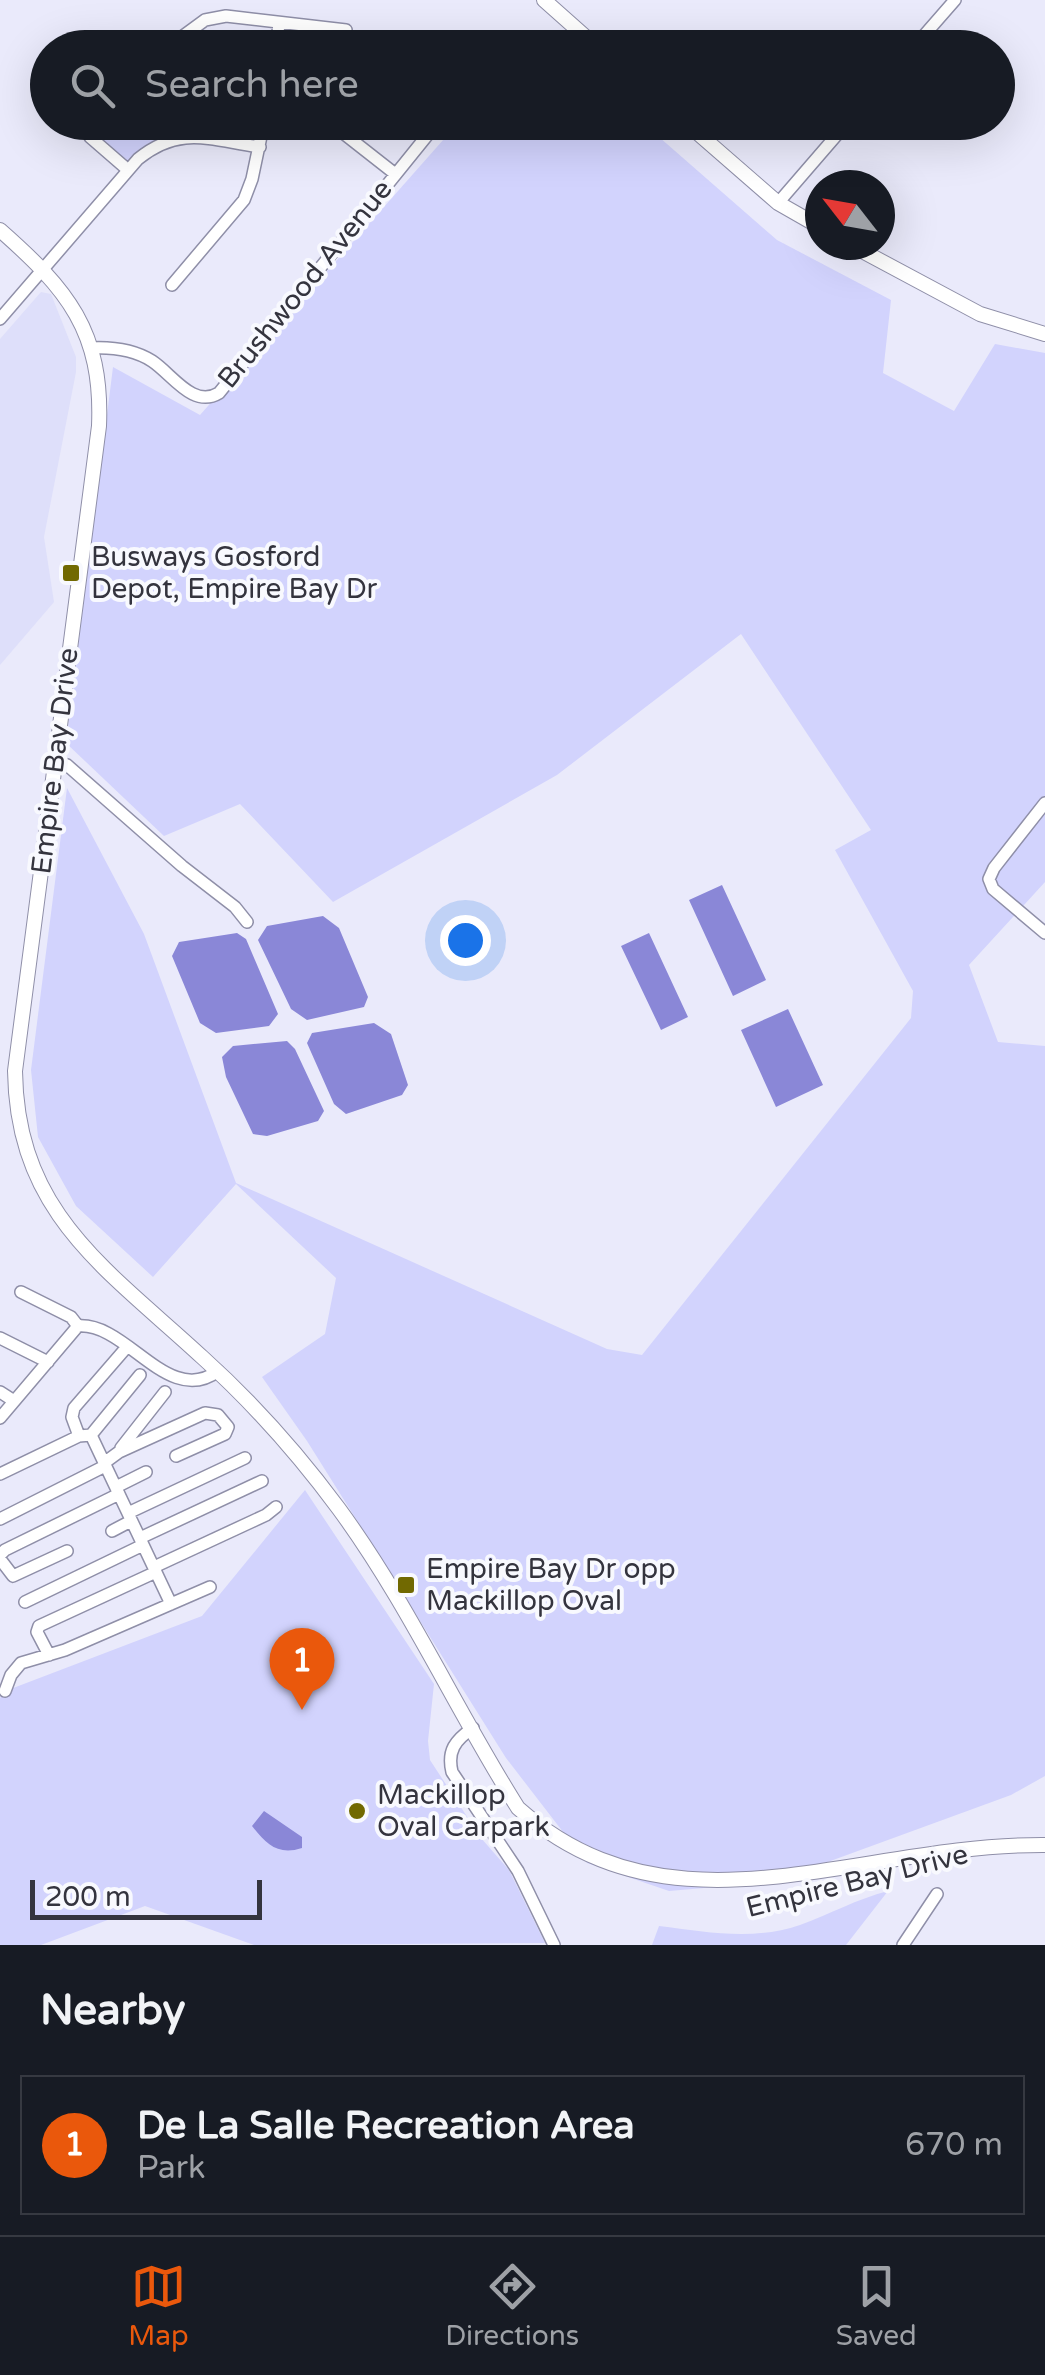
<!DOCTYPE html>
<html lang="en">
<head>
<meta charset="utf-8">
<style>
	body { margin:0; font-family:"Varela Round",sans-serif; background:#20242c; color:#f1f3f6 }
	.compass { position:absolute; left:805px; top:170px; width:90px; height:90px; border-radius:50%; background:#171b24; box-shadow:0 10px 40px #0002; rotate:301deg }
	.scale { position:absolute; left:30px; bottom:25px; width:232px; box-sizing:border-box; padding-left:10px; border:5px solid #34343e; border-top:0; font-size:28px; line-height:35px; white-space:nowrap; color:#34343e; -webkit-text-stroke:8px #f8f9fe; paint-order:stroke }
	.you { position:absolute; left:465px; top:940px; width:35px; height:35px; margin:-25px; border:8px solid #fff; border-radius:50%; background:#1a73e8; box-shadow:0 0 0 15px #1a73e833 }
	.badge { display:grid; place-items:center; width:65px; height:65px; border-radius:50%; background:#ea580c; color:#fff; font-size:32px; font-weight:700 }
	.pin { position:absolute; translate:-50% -82px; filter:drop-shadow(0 2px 5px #0008) }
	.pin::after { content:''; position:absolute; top:52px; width:35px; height:30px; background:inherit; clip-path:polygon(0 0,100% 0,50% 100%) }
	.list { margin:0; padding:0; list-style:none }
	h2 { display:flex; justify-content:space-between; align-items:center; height:130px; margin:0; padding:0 40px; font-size:42px }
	h2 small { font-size:32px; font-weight:400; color:#9ea1a6 }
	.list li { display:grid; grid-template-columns:65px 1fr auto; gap:30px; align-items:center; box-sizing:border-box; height:140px; margin:0 20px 20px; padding:0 20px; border:2px solid #363941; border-radius:0px }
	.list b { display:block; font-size:38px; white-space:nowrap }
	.list p { margin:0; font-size:32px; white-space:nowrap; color:#9ea1a6 }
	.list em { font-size:32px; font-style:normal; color:#9ea1a6 }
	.icon { flex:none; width:55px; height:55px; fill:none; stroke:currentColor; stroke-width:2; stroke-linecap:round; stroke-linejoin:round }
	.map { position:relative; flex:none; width:1045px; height:1945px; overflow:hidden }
	.search { position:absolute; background:#171b24; box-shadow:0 10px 40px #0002; left:30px; right:30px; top:30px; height:110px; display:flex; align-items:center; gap:25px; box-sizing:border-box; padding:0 35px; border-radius:55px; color:#9ea1a6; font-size:38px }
	.sheet { height:290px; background:#171b24 }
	nav { display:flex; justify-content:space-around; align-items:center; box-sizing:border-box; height:140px; border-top:2px solid #363941; background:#171b24; font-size:28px; color:#9ea1a6 }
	nav a { display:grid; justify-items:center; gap:5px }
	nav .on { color:#ea580c }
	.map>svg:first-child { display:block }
	.built { fill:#dedffa }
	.green { fill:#d2d3fd }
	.water { fill:#8a87d7 }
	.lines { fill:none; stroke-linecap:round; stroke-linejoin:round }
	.minor-casing { stroke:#8f8fa8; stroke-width:14 }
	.major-casing { stroke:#8f8fa8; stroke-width:16 }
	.minor { stroke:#fff; stroke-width:11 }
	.major { stroke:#fff; stroke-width:14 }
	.poi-dot { fill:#716901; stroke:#f8f9fe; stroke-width:4 }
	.labels { text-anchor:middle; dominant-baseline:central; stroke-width:8; stroke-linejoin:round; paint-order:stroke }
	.street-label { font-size:28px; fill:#34343e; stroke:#f8f9fe }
	.poi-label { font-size:28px; fill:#34343e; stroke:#f8f9fe; text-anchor:start }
</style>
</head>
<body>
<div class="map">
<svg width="1045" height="1945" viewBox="0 0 1045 1945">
	<rect width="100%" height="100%" fill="#eaeafb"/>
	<!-- built -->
	<path class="built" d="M41,292L51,294L76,357V372L44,537L54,602L0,665V339Z"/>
	<!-- green -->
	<path class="green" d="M459,122L643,123L777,240L891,300L883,373L954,411L995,344L1045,353V882L969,965L998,1042L1045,1046V1776L1011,1795L773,1882L669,1891L587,1863L506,1758L307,1441L262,1377L325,1334L336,1278L236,1184L153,1277L76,1206L38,1137L31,1070L67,788L144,934L236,1183L607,1349L642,1355L911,1018L913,991L835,850L871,830L741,634L557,775L333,902L240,804L164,836L66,743L113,367L200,415Z
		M84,123H175L174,133L155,140L129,163L89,131Z
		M305,1490L434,1684L428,1741L430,1760L481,1838L509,1870L545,1943L254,1945L145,1906L41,1945H0V1698L8,1690L202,1616Z
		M888,1891L846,1945H652L659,1926C707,1932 753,1941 800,1925C830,1914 857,1899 888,1891Z"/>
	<!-- water -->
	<path class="water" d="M722,885L766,980L733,996L689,900Z
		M323,916L339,928L368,997L364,1007L307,1020L291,1009L258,940L267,926Z
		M237,933L246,939L278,1014L269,1026L216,1033L200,1023L172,956L179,942Z
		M649,933L688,1017L661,1030L621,946Z
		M788,1009L823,1085L776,1107L741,1030Z
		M374,1023L391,1034L408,1085L402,1095L346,1114L334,1104L307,1043L312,1033Z
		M287,1041L295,1049L324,1111L318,1121L267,1136L253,1134L226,1077L222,1057L233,1046Z
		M264,1811L302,1837V1848C278,1856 266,1844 252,1826Z"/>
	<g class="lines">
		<defs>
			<path id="minor" d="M175,42L205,20L226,16L346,30
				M276,48L279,24
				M913,48L955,0
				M81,122L90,137L128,170
				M292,122L343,133L394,173
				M778,203L848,122
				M172,285L244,200L252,179L264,122
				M0,319L138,159C180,125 210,140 260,147
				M91,348C112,347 133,349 152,361C172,374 193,409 219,393L438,122
				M55,763L67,765L182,866L235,907L247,922
				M1045,803L994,868L989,879L993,889L1045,933
				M21,1292L71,1317L78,1326
				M0,1338L48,1362
				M0,1392L14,1401
				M0,1418L78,1326C127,1322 168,1408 218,1371
				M91,1435L140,1375
				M79,1436L91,1435L171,1604
				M79,1436L72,1417L74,1408L126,1348
				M121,1448L165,1392
				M104,1463L119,1452L205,1413L218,1415L228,1427L225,1434L176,1456
				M0,1474L79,1436
				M116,1487L146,1472
				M128,1513L245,1458
				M0,1519L105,1466
				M112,1531L131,1521
				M140,1538L262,1481
				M0,1555L5,1550L119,1494
				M0,1559L13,1576L67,1551
				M154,1567L266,1515L276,1507
				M25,1602L143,1545
				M49,1655L37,1632L39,1626L156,1572
				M5,1691L11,1675L21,1663L65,1650L210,1587
				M473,1728C455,1740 447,1751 452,1772L518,1871L554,1945
				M903,1945L937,1894"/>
			<path id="major" d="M544,0L598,48
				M685,122L778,203L820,227
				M0,230C67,289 103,331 99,426L15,1071C17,1214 107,1269 202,1357C252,1402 299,1455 339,1509C408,1603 456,1710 518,1808C673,1945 853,1844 1045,1845
				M851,245L980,314L1045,334"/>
		</defs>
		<!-- minor casing -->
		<use href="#minor" class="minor-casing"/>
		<!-- major casing -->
		<use href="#major" class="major-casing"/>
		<!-- minor -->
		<use href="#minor" class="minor"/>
		<!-- major -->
		<use href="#major" class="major"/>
	</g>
	<!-- markers -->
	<g class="poi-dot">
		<rect x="61" y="563" width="20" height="20" rx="5"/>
		<rect x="396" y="1575" width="20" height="20" rx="5"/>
		<circle cx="357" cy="1811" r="10"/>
	</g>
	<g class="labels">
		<!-- street labels -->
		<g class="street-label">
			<text transform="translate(305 284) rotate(-51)">Brushwood Avenue</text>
			<text transform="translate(55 761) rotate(-83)">Empire Bay Drive</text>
			<text transform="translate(857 1881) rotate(-14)">Empire Bay Drive</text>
		</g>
		<!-- poi labels -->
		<g class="poi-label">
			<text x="91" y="557">Busways Gosford<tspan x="91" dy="32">Depot, Empire Bay Dr</tspan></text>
			<text x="426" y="1569">Empire Bay Dr opp<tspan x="426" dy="32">Mackillop Oval</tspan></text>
			<text x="377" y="1795">Mackillop<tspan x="377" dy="32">Oval Carpark</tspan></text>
		</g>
	</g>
</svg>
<svg class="compass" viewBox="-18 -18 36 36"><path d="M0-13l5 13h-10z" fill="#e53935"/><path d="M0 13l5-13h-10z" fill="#9ea1a6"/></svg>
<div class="scale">200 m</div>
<div class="you"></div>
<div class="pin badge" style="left:302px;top:1710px">1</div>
<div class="search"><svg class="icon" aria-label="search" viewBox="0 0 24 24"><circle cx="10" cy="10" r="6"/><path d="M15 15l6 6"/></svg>Search here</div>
</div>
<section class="sheet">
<h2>Nearby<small></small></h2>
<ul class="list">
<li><span class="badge">1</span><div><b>De La Salle Recreation Area</b><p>Park</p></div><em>670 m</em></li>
</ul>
</section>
<nav>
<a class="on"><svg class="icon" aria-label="map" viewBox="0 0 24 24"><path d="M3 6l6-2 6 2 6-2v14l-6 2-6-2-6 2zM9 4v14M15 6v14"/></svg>Map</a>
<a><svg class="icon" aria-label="directions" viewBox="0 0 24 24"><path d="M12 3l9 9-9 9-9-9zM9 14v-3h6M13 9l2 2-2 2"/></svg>Directions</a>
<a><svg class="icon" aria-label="saved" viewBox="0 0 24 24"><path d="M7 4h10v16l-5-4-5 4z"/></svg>Saved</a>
</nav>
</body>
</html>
